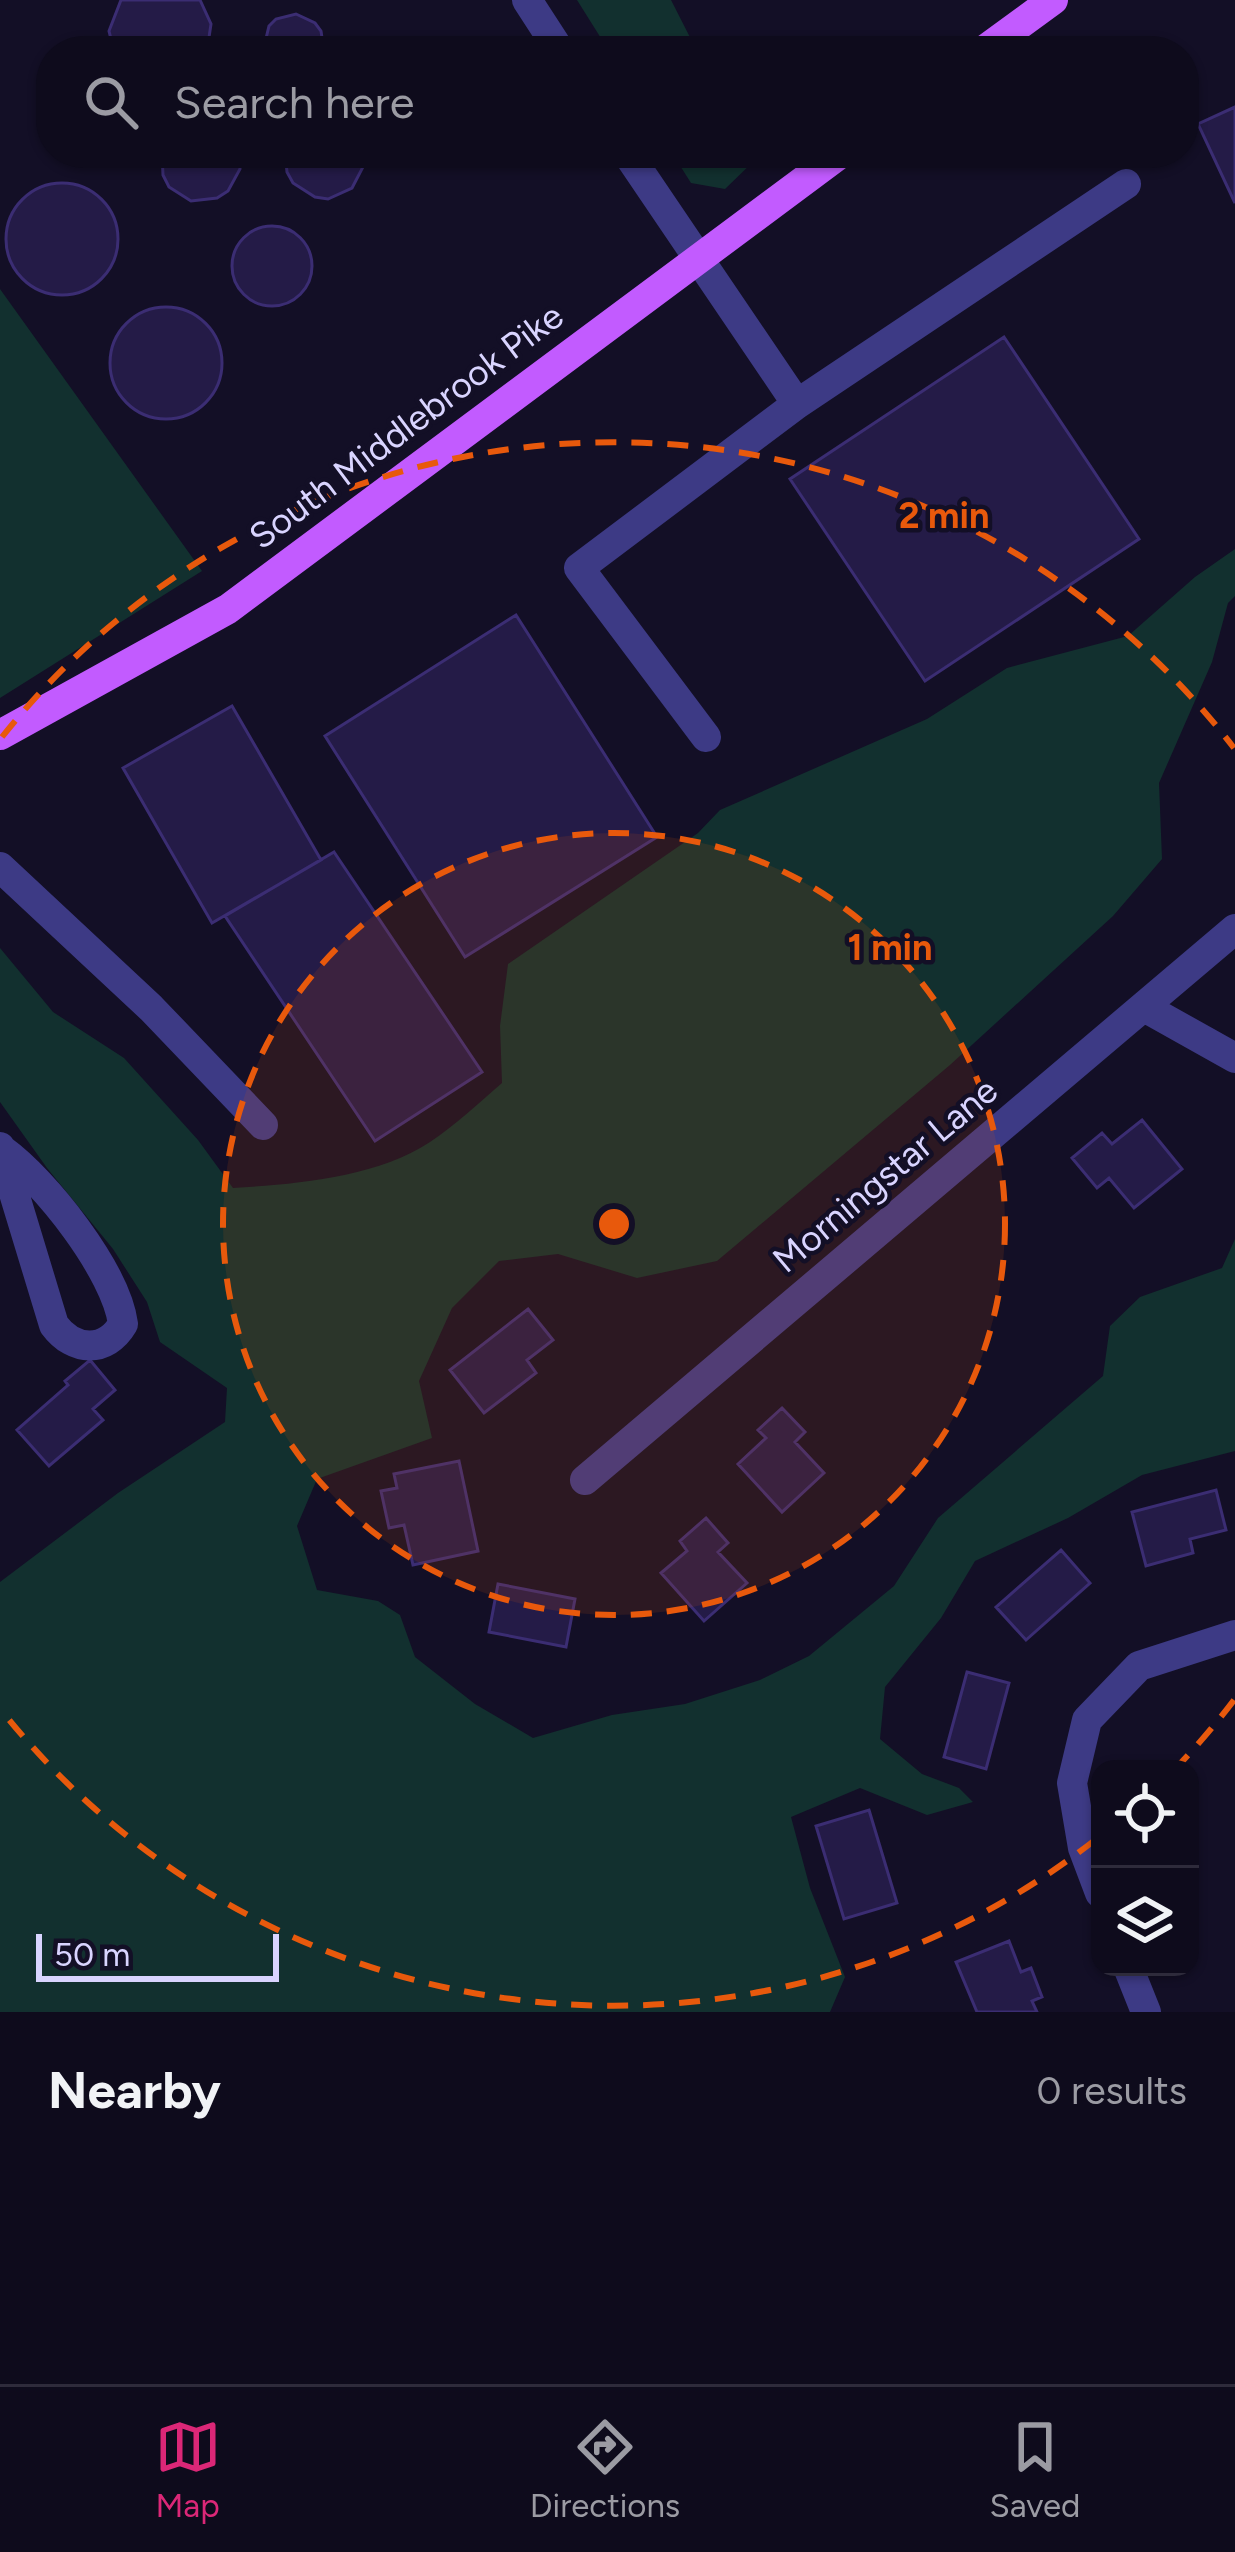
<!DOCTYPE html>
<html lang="en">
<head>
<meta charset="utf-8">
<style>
	body { margin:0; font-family:Figtree,sans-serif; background:#1c1929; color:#f1f3f6 }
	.controls { position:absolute; right:36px; bottom:36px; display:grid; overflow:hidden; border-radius:24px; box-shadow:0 3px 9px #0004 }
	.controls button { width:108px; height:108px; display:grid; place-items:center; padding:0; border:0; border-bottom:3px solid #2e2b3b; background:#0e0b1c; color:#f1f3f6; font:60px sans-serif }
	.scale { position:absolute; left:36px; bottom:30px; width:243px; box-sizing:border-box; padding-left:12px; border:6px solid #d9d4ff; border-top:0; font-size:33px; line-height:42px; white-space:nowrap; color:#d9d4ff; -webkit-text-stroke:9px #130f26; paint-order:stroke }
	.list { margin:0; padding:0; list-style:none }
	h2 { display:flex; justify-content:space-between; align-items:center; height:156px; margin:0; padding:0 48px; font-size:51px }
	h2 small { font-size:39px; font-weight:400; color:#9b9ba3 }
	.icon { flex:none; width:66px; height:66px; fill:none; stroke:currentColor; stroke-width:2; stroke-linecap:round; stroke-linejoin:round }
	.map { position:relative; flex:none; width:1235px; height:2012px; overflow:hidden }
	.search { position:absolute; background:#0e0b1c; box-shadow:0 3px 9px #0004; left:36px; right:36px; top:36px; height:132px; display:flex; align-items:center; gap:30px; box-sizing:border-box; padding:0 42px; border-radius:48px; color:#9b9ba3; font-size:45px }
	.sheet { height:372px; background:#0e0b1c }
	nav { display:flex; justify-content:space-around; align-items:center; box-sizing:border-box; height:168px; border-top:3px solid #2e2b3b; background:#0e0b1c; font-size:33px; color:#9b9ba3 }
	nav a { display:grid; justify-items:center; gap:6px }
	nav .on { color:#db2777 }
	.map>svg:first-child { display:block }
	.green { fill:#12302f }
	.building { fill:#241b47; stroke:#3b2d73; stroke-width:3 }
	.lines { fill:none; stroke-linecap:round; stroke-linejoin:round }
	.minor { stroke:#3d3a85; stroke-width:30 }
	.major { stroke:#c25bff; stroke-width:30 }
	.ring { fill:none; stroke:#e8590c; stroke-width:6; stroke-dasharray:21 15 }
	.labels { text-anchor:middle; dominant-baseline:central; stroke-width:9; stroke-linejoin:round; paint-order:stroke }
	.street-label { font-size:36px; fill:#d9d4ff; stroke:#130f26 }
	.centre { fill:#e8590c; stroke:#130f26; stroke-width:6 }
	.ring-label { font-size:36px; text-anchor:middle; font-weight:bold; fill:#e8590c; stroke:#130f26; stroke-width:9; stroke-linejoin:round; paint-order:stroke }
</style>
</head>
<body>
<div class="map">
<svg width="1235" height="2012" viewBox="0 0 1235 2012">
	<rect width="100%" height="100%" fill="#130f26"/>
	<!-- green -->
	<path class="green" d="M577,0H671L697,51H609Z
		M672,153H753L757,158L725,189L691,183Z
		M0,289L202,571L0,698Z
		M1235,549V596L1228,603L1212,662L1159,783L1162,859L1113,916L950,1065L717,1261L637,1278L558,1254L499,1261L452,1308L419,1381L432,1438L317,1479L297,1526L317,1590L378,1601L400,1615L415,1657L475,1704L533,1738L612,1715L685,1704L760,1680L809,1656L894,1586L938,1518L1103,1376L1110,1326L1140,1297L1222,1268L1235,1239V1451L1142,1475L1068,1518L975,1561L941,1618L885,1687L880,1739L922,1774L959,1788L973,1802L927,1815L860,1788L791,1817L810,1888L845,1977L830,2012H0V1582L118,1493L225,1422L227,1388L160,1342L147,1302L113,1249L47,1168L0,1102V948L53,1012L124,1058L198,1140L233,1188C296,1184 375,1178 430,1142C455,1125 479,1103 502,1083L500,1026L508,964L698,833L720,810L927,719L1007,668L1128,636L1195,577Z"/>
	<!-- building -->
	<path class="building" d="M121,0H200L211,24L207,51H114L109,31Z
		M296,14L315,23L321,31L324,51H263L269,26L276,19Z
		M1235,107V203L1198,124Z
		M162,153H239L240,169L228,191L217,198L191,201L169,187L163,175Z
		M285,153H364V165L352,188L328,199L315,197L293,183L287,172Z
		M6 239a56 56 0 1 1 112 0a56 56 0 1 1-112 0Z
		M232 266a40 40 0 1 1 80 0a40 40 0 1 1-80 0Z
		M110 363a56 56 0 1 1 112 0a56 56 0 1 1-112 0Z
		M1004,337L1139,539L925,681L790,479Z
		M516,615L657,837L465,957L325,736Z
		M232,706L321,860L212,923L123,768Z
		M334,852L482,1072L375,1141L225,916Z
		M1142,1120L1182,1169L1134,1208L1109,1178L1097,1188L1072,1158L1102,1133L1112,1144Z
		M528,1309L553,1340L527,1360L536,1373L484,1413L450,1370Z
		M90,1360L115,1390L93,1409L103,1420L49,1466L17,1430L68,1385L65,1381Z
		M782,1408L805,1432L795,1442L824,1473L782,1512L738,1464L766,1438L758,1430Z
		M459,1461L478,1551L413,1565L404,1525L389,1528L381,1491L397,1488L394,1474Z
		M1216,1490L1226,1530L1190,1539L1193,1553L1146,1566L1132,1512Z
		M706,1518L728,1543L718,1552L747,1583L704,1621L661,1573L687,1551L680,1541Z
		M1061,1550L1090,1583L1026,1640L996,1607Z
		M498,1584L575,1599L566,1647L489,1632Z
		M967,1672L1009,1683L986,1769L944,1757Z
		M869,1810L897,1903L844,1919L816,1826Z
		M1009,1941L1021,1972L1031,1968L1042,1997L1032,2001L1037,2012H977L956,1962Z"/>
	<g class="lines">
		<!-- minor -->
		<path class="minor" d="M527,0L560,51
			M627,153L797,404L579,568L706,737
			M797,404L1126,184
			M0,867L151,1008L263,1125
			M1144,1007L1235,1058
			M0,1147L54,1325C74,1352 106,1353 123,1324C116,1271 45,1181 2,1150
			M585,1480L1235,929
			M1100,1893L1083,1848L1072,1783L1087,1720L1139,1666L1235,1635
			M1128,1967L1146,2012"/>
		<!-- major -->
		<path class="major" d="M983,51L1053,0
			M0,735L228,609L841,153"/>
	</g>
	<!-- distance rings -->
	<circle cx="614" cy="1224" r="391" fill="#e8590c" fill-opacity=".12"/>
	<g class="ring">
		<circle cx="614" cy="1224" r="391"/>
		<path d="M1234 1700A782 782 0 0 1 1177 1767M1095 1840A782 782 0 0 1 2 1711M2 737A782 782 0 0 1 1234 748"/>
	</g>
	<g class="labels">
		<!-- street labels -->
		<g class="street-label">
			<text transform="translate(406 426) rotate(-37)">South Middlebrook Pike</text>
			<text transform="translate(885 1175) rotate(-40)">Morningstar Lane</text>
		</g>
	</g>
	<circle cx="614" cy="1224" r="18" class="centre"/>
	<g class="ring-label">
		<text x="944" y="528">2 min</text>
		<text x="890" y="960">1 min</text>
	</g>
</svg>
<div class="controls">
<button><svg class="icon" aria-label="locate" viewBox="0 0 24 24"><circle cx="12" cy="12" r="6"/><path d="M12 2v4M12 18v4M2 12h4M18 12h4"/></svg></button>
<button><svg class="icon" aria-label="layers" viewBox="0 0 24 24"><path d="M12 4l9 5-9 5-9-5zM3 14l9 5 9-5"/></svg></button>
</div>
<div class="scale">50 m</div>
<div class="search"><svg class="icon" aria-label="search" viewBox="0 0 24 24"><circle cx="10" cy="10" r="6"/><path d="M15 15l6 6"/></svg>Search here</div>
</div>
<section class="sheet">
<h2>Nearby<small>0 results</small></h2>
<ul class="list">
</ul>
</section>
<nav>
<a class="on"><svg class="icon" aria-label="map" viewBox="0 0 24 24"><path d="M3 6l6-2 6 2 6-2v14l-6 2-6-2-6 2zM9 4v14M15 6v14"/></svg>Map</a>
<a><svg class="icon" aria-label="directions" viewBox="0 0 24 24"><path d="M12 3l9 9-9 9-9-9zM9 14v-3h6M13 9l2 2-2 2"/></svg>Directions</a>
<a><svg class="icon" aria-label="saved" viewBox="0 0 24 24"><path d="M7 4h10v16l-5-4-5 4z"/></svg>Saved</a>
</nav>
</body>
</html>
